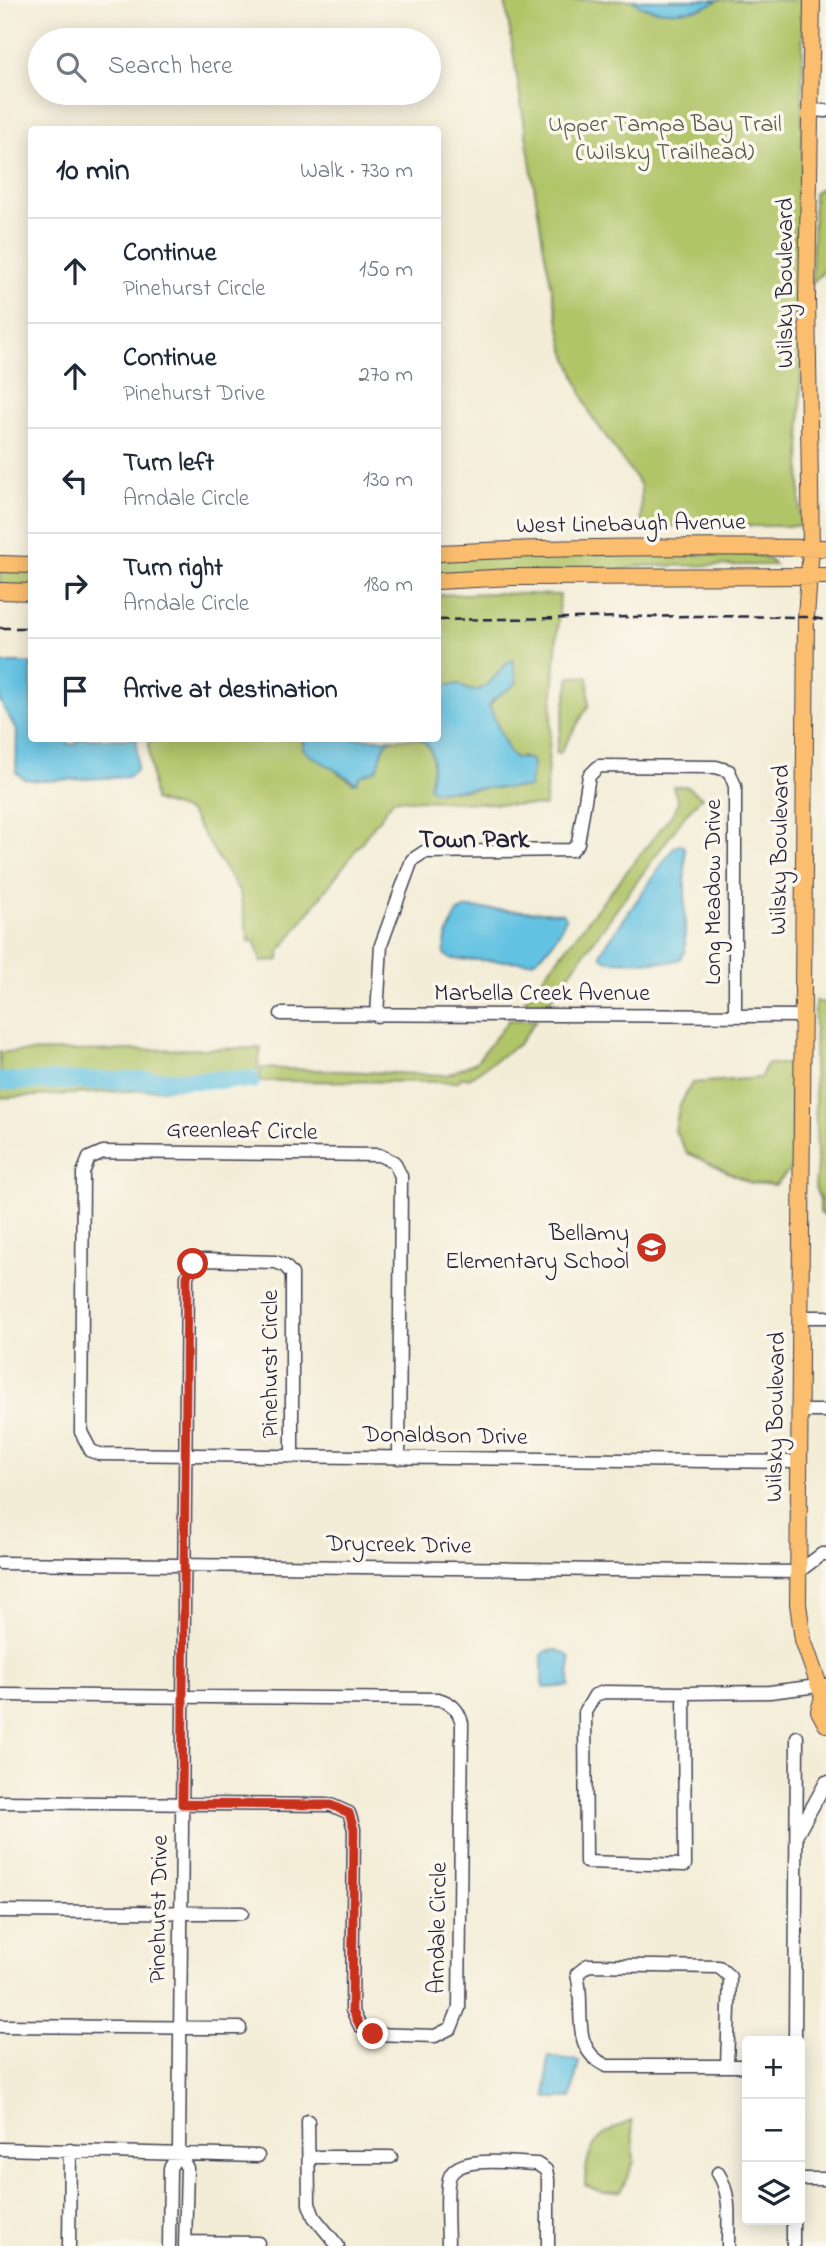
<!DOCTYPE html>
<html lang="en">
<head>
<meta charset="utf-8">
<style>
	body { margin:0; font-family:"Indie Flower",sans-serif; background:#f2f2f3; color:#1f2937 }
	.controls { position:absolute; right:21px; bottom:21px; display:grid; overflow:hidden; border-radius:7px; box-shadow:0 4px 18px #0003 }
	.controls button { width:63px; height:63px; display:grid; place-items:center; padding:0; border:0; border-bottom:2px solid #e0e1e3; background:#fff; color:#1f2937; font:35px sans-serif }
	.stop { position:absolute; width:21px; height:21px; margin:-16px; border:5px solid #c8321e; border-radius:50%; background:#fff }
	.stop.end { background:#c8321e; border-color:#fff; box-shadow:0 2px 7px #0008 }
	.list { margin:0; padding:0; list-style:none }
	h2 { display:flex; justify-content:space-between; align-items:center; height:91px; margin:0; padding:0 28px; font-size:30px }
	h2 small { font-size:23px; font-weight:400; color:#747a83 }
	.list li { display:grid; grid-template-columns:46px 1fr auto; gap:21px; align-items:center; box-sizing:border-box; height:105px; padding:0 28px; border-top:2px solid #e0e1e3 }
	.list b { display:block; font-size:26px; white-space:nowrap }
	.list p { margin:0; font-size:23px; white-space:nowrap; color:#747a83 }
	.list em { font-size:23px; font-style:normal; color:#747a83 }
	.icon { flex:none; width:38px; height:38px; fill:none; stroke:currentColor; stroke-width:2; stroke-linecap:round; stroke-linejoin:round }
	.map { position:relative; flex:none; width:826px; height:2246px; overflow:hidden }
	.search { position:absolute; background:#fff; box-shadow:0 4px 18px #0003; left:28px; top:28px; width:413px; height:77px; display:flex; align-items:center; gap:18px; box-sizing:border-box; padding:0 24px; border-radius:38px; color:#747a83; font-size:26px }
	.panel { position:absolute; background:#fff; box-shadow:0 4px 18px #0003; left:28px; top:126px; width:413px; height:616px; border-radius:7px }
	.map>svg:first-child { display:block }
	.green { fill:#b0c468; stroke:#697352; stroke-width:2 }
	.water { fill:#63c2e2; stroke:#42728e; stroke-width:2 }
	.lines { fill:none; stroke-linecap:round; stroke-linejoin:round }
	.canal { stroke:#63c2e2; stroke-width:9 }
	.minor-casing { stroke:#414052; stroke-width:15 }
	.major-casing { stroke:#414052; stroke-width:18 }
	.minor { stroke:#fff; stroke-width:12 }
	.major { stroke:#fbbd6e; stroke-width:16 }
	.rail { stroke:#22223b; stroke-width:2.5; stroke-dasharray:10 5; stroke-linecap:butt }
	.route { stroke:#c8321e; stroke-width:9 }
	.labels { text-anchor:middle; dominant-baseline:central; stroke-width:7; stroke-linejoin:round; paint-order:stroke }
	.park-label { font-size:24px; fill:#545b4b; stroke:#fbf7ec }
	.street-label { font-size:24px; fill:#22223b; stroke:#fbf7ec }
	.poi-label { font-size:24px; fill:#22223b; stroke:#fbf7ec; text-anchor:end }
	.neighbourhood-label { font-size:26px; font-weight:bold; fill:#22223b; stroke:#fbf7ec }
</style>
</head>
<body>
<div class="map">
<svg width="826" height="2246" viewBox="0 0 826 2246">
	<rect width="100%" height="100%" fill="#fbf7ec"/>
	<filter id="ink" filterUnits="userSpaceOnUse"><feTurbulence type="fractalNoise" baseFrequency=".0143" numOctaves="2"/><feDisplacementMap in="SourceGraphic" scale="14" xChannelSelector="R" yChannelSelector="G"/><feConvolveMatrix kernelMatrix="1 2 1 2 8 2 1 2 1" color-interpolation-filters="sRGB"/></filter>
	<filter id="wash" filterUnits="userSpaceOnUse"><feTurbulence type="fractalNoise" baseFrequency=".00686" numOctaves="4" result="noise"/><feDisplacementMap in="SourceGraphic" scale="28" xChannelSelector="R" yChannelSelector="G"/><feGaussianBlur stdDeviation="1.57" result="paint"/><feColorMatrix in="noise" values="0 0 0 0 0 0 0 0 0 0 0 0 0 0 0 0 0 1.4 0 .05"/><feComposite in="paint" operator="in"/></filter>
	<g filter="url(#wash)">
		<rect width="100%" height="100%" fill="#f3edd7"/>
		<!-- green -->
		<path class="green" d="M505,0H803L800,526H641V486L590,414L564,348L544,249Z
			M826,185V269L812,283L814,193Z
			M529,554H754L770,560L775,565L639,566L617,571L438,575V558Z
			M0,570H31V587H0Z
			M492,593L560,595L545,806L394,799L280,951L279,960L261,962L255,941H249L240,893L190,813C178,806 166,805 154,800L148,739H304L302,742L307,753L312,754L353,783H357L359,777C383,763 375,762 388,741L393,739H420C438,750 433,768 429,786L453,791L484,788H529L533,763L523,757L515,758C502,746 493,723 489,706L497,697L508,662C494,676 481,703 459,684L438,686V595Z
			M588,676L589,705L560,753H556L570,677Z
			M686,786L702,797L687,813L543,1010H517L673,813L678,802L673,787Z
			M815,1001L826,1003V1216L820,1213V1199L815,1188L817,1162L814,1064Z
			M509,1020H536L519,1044L469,1078H461L457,1082L259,1081L261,1068L447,1075L476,1062Z
			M261,1048L255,1084L0,1098V1052Z
			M767,1064H791L793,1167L775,1185L751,1183L687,1153L675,1131L679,1107L692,1083L760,1078Z
			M632,2121L634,2162L621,2191L603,2193L585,2185C585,2148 597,2133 632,2121Z"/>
		<!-- water -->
		<path class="water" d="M632,0H718C700,14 649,16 632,0Z
			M513,660L517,683L492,700L489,706L509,752L515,758L531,759L533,763L529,788H484L433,791L429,786C433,768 438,749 420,739L438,738V686L459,684C481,703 494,676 508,662Z
			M0,663H31L32,738L68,739V744H77L78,739H137V770L128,777L40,781L24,779L16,772L17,731L0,701Z
			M304,739V738L393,739C381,743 382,759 377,769L359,777L357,783L307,753L303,749Z
			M681,844L685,849V951L680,959L670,962L608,961L601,957V952L674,847Z
			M467,908L562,913L566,917C560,934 547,954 531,962L451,959L444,954L446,938L457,913Z
			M556,1650L565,1653L570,1658L569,1686L545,1688L542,1684V1654L546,1651Z
			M548,2056L579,2061L571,2098H546Z"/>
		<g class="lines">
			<!-- canal -->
			<path class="canal" d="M0,1077L254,1075L255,1084L0,1086"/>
		</g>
	</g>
	<g filter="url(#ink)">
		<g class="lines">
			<defs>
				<path id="minor" d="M812,110L826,111
					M281,1014L803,1016
					M377,1016L381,945L412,860L424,852L572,850L578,843L589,776L599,766L716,767L729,771L735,786V1015
					M801,1317H826
					M800,1411H826
					M399,1458L401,1176L394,1162L379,1155L103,1152L89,1158L83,1173L81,1432L91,1451L100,1454L800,1462
					M0,1563L798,1572L822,1554H826
					M604,1692L684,1693L685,1865L586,1862L585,1712L595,1695Z
					M684,1693L770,1692L826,1685
					M0,1695L438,1699C452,1703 458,1709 462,1723L459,2008L451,2028L435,2036L373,2034L360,2026L352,2010L354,1829L349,1813L331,1805L0,1802
					M798,1833L826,1782
					M0,1911L242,1913
					M588,1965L719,1967L730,1977L727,2066H607C568,2049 586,2007 577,1974Z
					M0,2026L240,2028
					M795,2041L797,1737
					M727,2066H747
					M308,2121L309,2204L314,2217L338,2246
					M0,2149L258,2156
					M179,2153L187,2168L185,2246
					M309,2157H391
					M718,2173C732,2195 728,2221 728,2246
					M800,2179H826
					M185,2242L258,2243
					M69,2246L70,2150
					M169,2246L170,2168L179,2153L187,1276L193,1264L203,1260L276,1262L285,1266L292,1274V1457
					M448,2246C448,2232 445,2186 450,2176C460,2154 516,2164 537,2164L546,2170L548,2179V2246
					M793,2246V2220"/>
				<path id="major" d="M812,0L807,298L811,548L806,617L798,1604L803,1640L823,1697
					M438,553C567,546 696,547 826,548
					M0,564L32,565
					M438,581L512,577L826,576
					M0,591L32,592
					M823,1697L819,1711L826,1724"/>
			</defs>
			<!-- minor casing -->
			<use href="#minor" class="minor-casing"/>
			<!-- major casing -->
			<use href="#major" class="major-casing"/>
			<!-- minor -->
			<use href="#minor" class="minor"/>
			<!-- major -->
			<use href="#major" class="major"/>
			<!-- rail -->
			<path class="rail" d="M438,620L694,616L806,617L826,620
				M0,628H32"/>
		</g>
	</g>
	<g class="lines" filter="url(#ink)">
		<!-- route -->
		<path class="route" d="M193,1264L187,1276L182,1804L331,1805L349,1813L354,1829L352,2010L360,2026L373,2034"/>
	</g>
	<!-- icons -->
	<defs>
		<symbol id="school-disc" viewBox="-11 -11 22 22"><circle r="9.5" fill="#c8321e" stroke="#fbf7ec"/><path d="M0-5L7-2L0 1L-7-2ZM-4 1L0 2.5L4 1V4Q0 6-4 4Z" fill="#fff"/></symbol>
	</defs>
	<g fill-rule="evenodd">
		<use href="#school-disc" x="634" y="1230" width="35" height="35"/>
	</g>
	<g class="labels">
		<!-- park labels -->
		<g class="park-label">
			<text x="665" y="125">Upper Tampa Bay Trail<tspan x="665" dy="28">(Wilsky Trailhead)</tspan></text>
		</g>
		<!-- street labels -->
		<g class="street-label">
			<text transform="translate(786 283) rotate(-90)">Wilsky Boulevard</text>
			<text transform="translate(631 525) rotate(-1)">West Linebaugh Avenue</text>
			<text transform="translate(781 850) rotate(-89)">Wilsky Boulevard</text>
			<text transform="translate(714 892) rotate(-90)">Long Meadow Drive</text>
			<text x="542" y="994">Marbella Creek Avenue</text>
			<text transform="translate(242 1132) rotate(1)">Greenleaf Circle</text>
			<text transform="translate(271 1364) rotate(-90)">Pinehurst Circle</text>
			<text transform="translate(777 1417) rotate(-89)">Wilsky Boulevard</text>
			<text transform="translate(445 1437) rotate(1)">Donaldson Drive</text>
			<text transform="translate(399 1546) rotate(1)">Drycreek Drive</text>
			<text transform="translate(160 1909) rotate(-89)">Pinehurst Drive</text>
			<text transform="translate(439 1928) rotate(-89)">Arndale Circle</text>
		</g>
		<!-- poi labels -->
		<g class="poi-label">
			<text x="629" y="1234">Bellamy<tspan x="629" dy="28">Elementary School</tspan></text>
		</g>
		<!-- neighbourhood labels -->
		<g class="neighbourhood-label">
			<text x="474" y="841">Town Park</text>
		</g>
	</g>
</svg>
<div class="controls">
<button>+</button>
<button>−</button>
<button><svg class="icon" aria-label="layers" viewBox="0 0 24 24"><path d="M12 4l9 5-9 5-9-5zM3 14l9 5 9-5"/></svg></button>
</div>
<div class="stop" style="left:193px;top:1264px"></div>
<div class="stop end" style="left:373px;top:2034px"></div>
<div class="search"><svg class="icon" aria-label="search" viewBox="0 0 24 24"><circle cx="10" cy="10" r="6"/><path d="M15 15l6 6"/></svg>Search here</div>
<section class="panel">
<h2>10 min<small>Walk · 730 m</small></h2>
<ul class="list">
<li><svg class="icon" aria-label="ahead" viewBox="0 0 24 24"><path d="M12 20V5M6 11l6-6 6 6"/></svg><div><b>Continue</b><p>Pinehurst Circle</p></div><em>150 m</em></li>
<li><svg class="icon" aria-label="ahead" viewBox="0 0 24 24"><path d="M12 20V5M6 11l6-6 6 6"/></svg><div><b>Continue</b><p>Pinehurst Drive</p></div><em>270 m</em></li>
<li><svg class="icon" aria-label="left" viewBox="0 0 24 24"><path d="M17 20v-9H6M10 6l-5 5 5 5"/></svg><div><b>Turn left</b><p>Arndale Circle</p></div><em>130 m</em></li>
<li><svg class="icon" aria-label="right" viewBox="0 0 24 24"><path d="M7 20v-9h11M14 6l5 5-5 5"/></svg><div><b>Turn right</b><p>Arndale Circle</p></div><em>180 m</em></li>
<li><svg class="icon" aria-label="arrive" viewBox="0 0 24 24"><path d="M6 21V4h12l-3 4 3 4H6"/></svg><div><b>Arrive at destination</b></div></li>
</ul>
</section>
</div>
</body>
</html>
